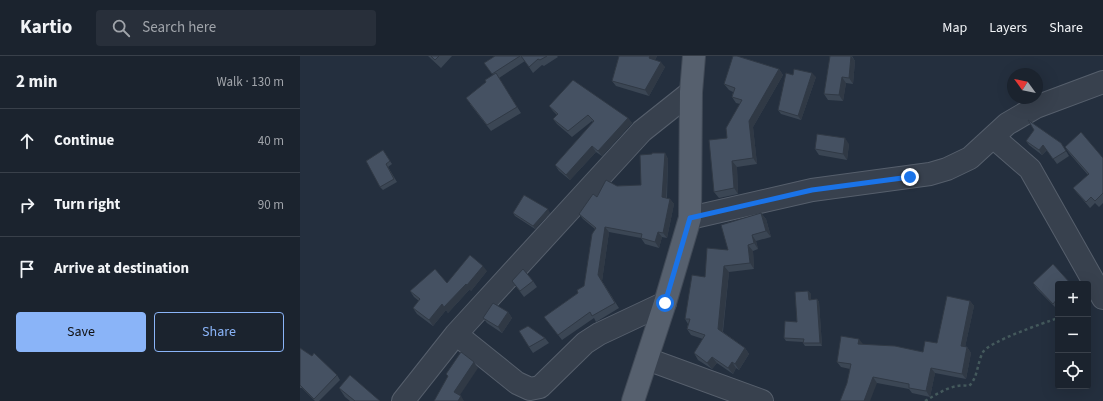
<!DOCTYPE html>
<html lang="en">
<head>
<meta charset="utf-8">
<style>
	body { margin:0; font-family:"Source Sans 3",sans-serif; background:#282f3a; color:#f1f3f6 }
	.controls { position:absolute; right:12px; bottom:12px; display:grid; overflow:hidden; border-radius:4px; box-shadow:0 4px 16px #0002 }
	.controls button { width:36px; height:36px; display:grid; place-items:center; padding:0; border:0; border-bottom:1px solid #39404a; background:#1b232e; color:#f1f3f6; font:20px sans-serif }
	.compass { position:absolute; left:707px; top:12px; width:36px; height:36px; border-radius:50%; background:#1b232e; box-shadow:0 4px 16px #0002; rotate:303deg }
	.stop { position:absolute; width:12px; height:12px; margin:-9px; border:3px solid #1a73e8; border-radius:50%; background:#fff }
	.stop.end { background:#1a73e8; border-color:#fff; box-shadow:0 1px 4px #0008 }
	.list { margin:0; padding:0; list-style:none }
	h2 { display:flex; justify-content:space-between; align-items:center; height:52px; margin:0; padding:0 16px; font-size:17px }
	h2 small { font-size:13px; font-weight:400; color:#a0a4aa }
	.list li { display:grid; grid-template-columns:26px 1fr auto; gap:12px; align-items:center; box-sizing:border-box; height:64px; padding:0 16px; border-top:1px solid #39404a }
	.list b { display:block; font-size:15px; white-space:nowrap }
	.list em { font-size:13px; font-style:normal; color:#a0a4aa }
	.actions { display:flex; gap:8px; padding:12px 16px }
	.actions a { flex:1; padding:9px 0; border:1px solid #8ab4f8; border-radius:4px; text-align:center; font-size:14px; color:#8ab4f8 }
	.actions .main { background:#8ab4f8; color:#111 }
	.icon { flex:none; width:22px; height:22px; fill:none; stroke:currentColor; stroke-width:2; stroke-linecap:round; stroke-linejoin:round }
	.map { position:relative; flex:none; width:803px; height:345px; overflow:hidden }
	header { display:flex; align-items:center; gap:24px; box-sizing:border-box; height:56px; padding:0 20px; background:#1b232e; border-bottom:1px solid #39404a }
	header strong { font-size:19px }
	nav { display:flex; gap:22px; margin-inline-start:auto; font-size:14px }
	.search { width:280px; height:36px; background:#282f3a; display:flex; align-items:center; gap:10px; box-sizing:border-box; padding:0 14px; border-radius:4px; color:#a0a4aa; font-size:15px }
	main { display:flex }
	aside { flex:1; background:#1b232e }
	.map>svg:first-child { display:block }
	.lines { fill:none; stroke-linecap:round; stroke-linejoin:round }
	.minor-casing { stroke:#565f6c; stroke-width:24 }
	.major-casing { stroke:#414a57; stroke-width:24 }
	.path { stroke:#44595c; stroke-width:2.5; stroke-dasharray:3 3; stroke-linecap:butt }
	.minor { stroke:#38414e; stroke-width:22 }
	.major { stroke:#56606e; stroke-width:22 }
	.wall { fill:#3b4654 }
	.shaded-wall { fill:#303945 }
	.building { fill:#455162; stroke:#303945 }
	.route { stroke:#1a73e8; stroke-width:5 }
</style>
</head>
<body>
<header>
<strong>Kartio</strong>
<div class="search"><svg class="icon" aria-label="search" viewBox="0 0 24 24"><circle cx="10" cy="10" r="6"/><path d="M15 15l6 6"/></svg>Search here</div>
<nav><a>Map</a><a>Layers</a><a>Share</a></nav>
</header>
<main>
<aside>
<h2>2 min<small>Walk · 130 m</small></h2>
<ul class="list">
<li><svg class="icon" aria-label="ahead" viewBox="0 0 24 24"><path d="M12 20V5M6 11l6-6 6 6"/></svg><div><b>Continue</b></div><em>40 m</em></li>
<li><svg class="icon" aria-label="right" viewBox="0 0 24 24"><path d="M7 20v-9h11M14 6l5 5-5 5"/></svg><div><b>Turn right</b></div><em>90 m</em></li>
<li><svg class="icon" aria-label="arrive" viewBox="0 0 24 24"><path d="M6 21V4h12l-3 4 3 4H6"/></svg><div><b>Arrive at destination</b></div></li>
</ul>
<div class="actions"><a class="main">Save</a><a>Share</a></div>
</aside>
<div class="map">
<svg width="803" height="345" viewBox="0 0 803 345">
	<rect width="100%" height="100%" fill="#242f3e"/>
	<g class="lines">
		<defs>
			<path id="minor" d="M693,81L730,113L803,242
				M390,162L512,134L630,118L647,113L670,102L707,68L736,51L803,26
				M156,278L217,327L230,333L240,331L285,287L299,278L365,247
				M347,303L462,345
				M103,345L156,278L342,75L391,36"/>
			<path id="major" d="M333,345L365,247L390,162L391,36L394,0"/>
		</defs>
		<!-- minor casing -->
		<use href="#minor" class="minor-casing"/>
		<!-- major casing -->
		<use href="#major" class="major-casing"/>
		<!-- path -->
		<path class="path" d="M625,345C639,337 653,327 669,330C678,322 677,307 683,296C690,285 744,267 758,262"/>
		<!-- minor -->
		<use href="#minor" class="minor"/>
		<!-- major -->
		<use href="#major" class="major"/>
	</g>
	<!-- wall -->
	<path class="wall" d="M128,0H152L141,12Z
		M195,0H257L258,1L244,10L242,9L233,17L225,5L199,22L221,57L191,75L170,48L186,26L193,19L184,7Z
		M319,0H357L355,4L365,11L349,40L316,30L312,25Z
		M530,0H552L555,5L553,28L546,27L543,45L528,44L524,38Z
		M479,13L483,19L453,71L457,108L437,111L438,138L419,142L414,136L427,82L440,48L436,47L432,41L433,36L429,34L424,28Z
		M493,19L516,21L501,64L481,58L478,54Z
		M249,50L328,62L332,67L302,100L296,96L270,124L259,115L255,109L293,66L292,65L272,81L257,68L253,63L257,59L253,55Z
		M726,85L761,87L769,100L757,108L747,94L742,99L729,89Z
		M549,88L547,104L519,99L515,93Z
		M765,91L803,102V147L799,151L795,147L790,152L778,138L773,132L788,119L769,97Z
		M83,94L92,108L88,111L97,126L83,134L80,131Z
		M365,97L368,103L367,142L370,143L374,148L367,182L362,181L359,192L345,188L341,182L309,176L302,225L319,252L296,266L294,262L262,284L244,261L278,237L284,230L295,173L283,163L279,158L297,141L317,130L341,129L352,98Z
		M213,157H250L235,173L215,160Z
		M461,157L466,163L471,181L456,185L458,193L453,195L454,213L429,216L423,276L445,292L449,298L439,314L436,312L433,318L417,307L412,313L398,304L394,297L403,283L391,279L387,273L388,268L385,263L405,221Z
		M187,215L171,235L170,233L148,257L146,254L133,270L117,258L113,252L119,245L114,241L110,235L147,227Z
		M212,225H233L237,231L224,241Z
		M733,227L758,228V252L757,253L737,233Z
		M508,235L511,238V244L517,243L519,246L522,290H505L503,287V286L486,285L484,282L497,266Z
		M670,245L674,250L665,291H667L671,297L666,323L635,317L630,341L612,337L609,333L577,327H547L550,313L541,311L537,306L563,288L623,296L637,287Z
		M208,256L212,262L202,277L187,267L183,262Z
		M245,282L249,287L233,297L229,291Z
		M0,292L37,319L40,324L19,345H15L2,332H0Z
		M39,332L80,345H50L45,341Z"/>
	<!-- shaded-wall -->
	<path class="shaded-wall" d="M350,0H357L353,8L349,2Z
		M551,0L555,5L553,28L549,22Z
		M361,6L365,11L349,40L345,34Z
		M479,13L483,19L453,71L457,108L453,102L449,65Z
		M512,17L516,21L501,64L498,60Z
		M542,21L546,27L543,45L539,39Z
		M328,62L332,67L302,100L298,95Z
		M545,82L549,88L547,104L543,98Z
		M743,89L747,93L742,99L739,94Z
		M292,90L296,96L270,124L266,119Z
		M365,97L368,103L366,146L362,141Z
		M432,105L437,111L438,138L434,132Z
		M370,143L374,148L367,182L363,177Z
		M248,153L250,157L235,173L233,170Z
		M461,157L466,163L471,181L466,175Z
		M305,171L309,176L302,225L319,252L298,219Z
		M358,176L362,181L359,192L355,186Z
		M452,179L456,185L458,193L454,187Z
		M448,189L453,195L454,213L450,207Z
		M183,210L187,215L171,235L167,229Z
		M424,210L429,216L422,279L418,273Z
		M166,228L170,233L148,257L144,251Z
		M508,235L511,238V247L509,244Z
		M517,243L519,246L522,290L520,287Z
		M670,245L674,250L664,296L661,290Z
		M142,248L146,254L133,270L129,264Z
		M208,256L212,262L202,277L198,271Z
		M559,283L563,288H558Z
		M667,291L671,297L666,323L662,318Z
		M445,292L449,298L439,314L435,308Z
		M412,301L417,307L412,313L407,307Z
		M174,306L178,312L158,342L154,336Z
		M432,306L436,312L433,318L428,312Z
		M631,312L635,317L630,341L626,335Z
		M573,321L577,327L570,345H564Z
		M161,340L164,345H158Z"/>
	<!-- building -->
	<path class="building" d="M131,0H139L135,4Z
		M195,0H220L192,18L184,7Z
		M221,0H247L240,4L238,3L229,11Z
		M319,0H350L349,2L361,6L345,34L312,25Z
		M433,0H437L479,13L449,65L453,102L432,105L434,132L414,136L409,84L427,82L426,72L442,44L432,41L435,32L424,28Z
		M530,0H551L549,22L542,21L539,39L524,38Z
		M494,13L512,17L498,60L478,54L486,17L493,19Z
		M196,17L217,51L187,69L166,42L186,26L185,24Z
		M273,24L328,62L298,95L292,90L266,119L255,109L294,65L288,59L268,75L253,63L258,58L249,50Z
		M728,64L761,87L766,95L753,103L743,89L739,94L726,85L734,74Z
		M781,76L803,102V137L795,145L791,141L786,146L773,132L789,118L765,91Z
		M517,78L545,82L543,98L515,93Z
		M83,94L90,105L86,108L94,123L80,131L66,105Z
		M352,97H365L362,141L370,143L363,177L358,176L355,186L341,182L342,178L305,171L298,219L315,247L292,260L290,256L258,279L244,261L278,237L277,234L284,230L292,178L296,172L279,158L293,138L297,141L306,124L317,130L341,129L340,99L352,98Z
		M224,139L248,153L233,170L213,157Z
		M461,157L466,175L452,179L454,187L448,189L450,207L424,210L418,273L445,292L435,308L432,306L428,312L412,301L407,307L394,297L405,279L387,273L390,263H385L392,219L405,221L407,192L428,194L421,169Z
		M170,199L183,210L167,229L166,228L144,251L142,248L129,264L113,252L120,243L110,235L135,213L147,227Z
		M753,208L771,228H758V242L753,248L733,227Z
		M223,213L233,225L220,235L212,225Z
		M508,235L509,244L517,243L520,287H503L504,283L484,282L485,265L497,266L495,236Z
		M647,240L670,245L661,290L667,291L662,318L631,312L626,335L609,332V328L573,321L564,345H540L547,327L551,308L537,306L541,280L559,283L558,288L595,290L623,296L625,285L637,287Z
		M193,247L208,256L198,271L183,262Z
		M228,270L245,282L229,291L219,275Z
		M0,292L12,300L14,297L37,319L14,343L0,329Z
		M161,296L174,306L154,336L161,340L158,345H134L148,320L146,318Z
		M50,319L80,345H55L39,332Z"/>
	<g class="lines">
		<!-- route -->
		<path class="route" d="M365,247L390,162L512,134L610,121"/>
	</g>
</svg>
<div class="controls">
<button>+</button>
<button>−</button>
<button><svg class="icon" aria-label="locate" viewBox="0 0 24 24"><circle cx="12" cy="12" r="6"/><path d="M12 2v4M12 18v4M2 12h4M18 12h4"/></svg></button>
</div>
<svg class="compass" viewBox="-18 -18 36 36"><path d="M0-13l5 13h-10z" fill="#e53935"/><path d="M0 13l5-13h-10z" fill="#a0a4aa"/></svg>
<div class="stop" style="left:365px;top:247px"></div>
<div class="stop end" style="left:610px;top:121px"></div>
</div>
</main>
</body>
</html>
